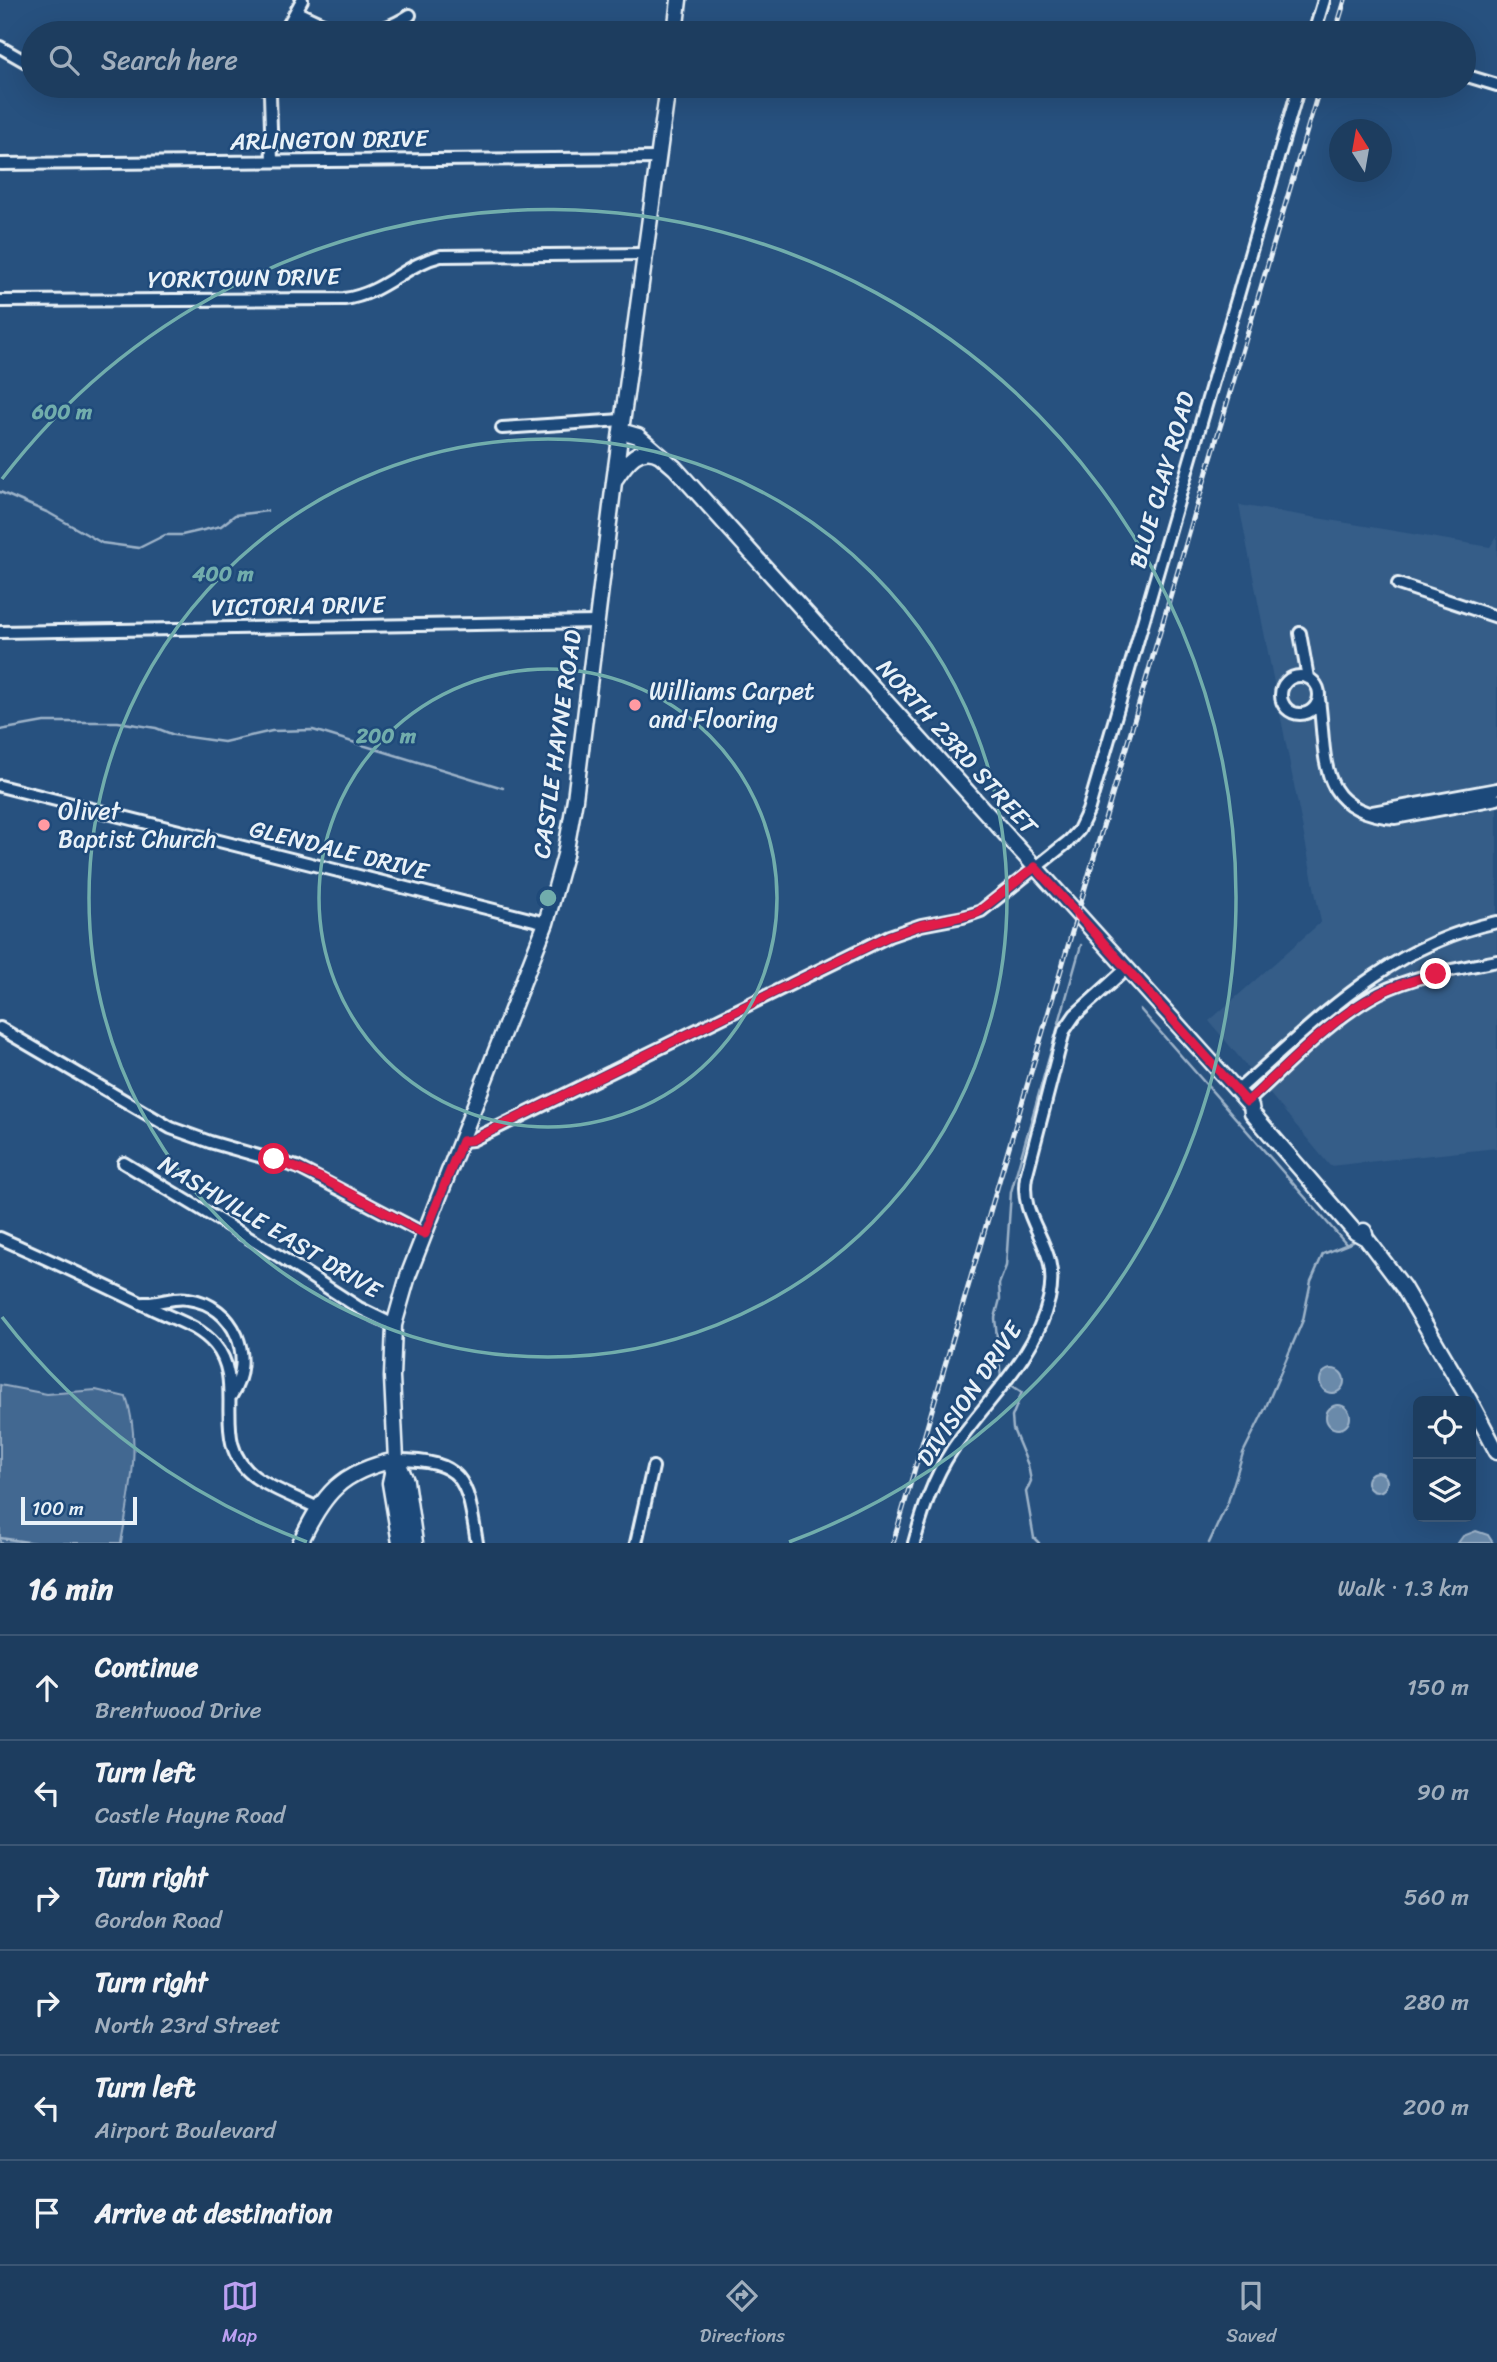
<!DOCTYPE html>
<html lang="en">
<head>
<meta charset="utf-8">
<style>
	body { margin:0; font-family:Sriracha,sans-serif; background:#2a4868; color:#f1f3f6 }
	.controls { position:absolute; right:21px; bottom:21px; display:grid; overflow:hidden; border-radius:10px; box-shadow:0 7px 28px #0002 }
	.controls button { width:63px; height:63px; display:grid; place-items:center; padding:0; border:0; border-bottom:2px solid #3b5674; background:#1d3d5f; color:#f1f3f6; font:35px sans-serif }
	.compass { position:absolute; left:1329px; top:119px; width:63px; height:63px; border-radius:50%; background:#1d3d5f; box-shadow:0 7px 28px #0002; rotate:349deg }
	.scale { position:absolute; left:21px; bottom:18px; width:116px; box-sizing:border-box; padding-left:7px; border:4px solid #e8f1f8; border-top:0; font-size:19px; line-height:24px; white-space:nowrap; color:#e8f1f8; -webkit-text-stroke:5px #1f4a7a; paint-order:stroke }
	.stop { position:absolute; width:21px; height:21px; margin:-16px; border:5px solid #e11d48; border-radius:50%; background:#fff }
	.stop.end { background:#e11d48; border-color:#fff; box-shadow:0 2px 7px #0008 }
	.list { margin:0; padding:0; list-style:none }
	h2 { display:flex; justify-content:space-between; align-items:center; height:91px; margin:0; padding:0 28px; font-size:30px }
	h2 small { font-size:23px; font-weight:400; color:#a0aebd }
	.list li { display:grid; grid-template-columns:46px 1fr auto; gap:21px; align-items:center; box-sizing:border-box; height:105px; padding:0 28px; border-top:2px solid #3b5674 }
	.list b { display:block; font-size:26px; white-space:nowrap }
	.list p { margin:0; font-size:23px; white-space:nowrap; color:#a0aebd }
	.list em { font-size:23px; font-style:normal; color:#a0aebd }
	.icon { flex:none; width:38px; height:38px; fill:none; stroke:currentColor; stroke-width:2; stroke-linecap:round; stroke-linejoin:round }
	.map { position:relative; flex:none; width:1497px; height:1543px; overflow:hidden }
	.search { position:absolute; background:#1d3d5f; box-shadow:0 7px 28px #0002; left:21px; right:21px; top:21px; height:77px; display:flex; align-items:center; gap:18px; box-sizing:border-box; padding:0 24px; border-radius:38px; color:#a0aebd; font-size:26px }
	.sheet { height:721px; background:#1d3d5f }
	nav { display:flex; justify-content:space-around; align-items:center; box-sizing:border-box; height:98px; border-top:2px solid #3b5674; background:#1d3d5f; font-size:19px; color:#a0aebd }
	nav a { display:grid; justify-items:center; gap:4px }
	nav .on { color:#bca0f2 }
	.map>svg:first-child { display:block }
	.built { fill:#355d88 }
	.green { fill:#436891; stroke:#96acc4; stroke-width:2 }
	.water { fill:#6b8aaa; stroke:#9db3c9; stroke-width:2 }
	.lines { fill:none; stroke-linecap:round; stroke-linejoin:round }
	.stream { stroke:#9db3c9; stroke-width:2.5 }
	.minor-casing { stroke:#e8f1f8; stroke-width:16 }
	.major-casing { stroke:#e8f1f8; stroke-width:19 }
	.highway-casing { stroke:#e8f1f8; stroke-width:21 }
	.minor { stroke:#1f4a7a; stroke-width:10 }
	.major { stroke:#1f4a7a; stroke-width:14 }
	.highway { stroke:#1f4a7a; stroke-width:16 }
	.rail-casing { stroke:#e8f1f8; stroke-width:5 }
	.rail { stroke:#1f4a7a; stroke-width:2.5; stroke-dasharray:8; stroke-linecap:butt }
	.route { stroke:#e11d48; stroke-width:9 }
	.ring { fill:none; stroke:#71adac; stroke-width:3.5 }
	.poi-dot { fill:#ff9aa2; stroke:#1f4a7a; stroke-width:2.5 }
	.labels { text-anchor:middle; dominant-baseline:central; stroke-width:5; stroke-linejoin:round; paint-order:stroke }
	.street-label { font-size:24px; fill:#e8f1f8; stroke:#1f4a7a }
	.poi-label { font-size:24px; fill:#e8f1f8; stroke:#1f4a7a; text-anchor:start }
	.centre { fill:#71adac; stroke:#1f4a7a; stroke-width:3.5 }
	.ring-label { font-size:21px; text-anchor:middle; font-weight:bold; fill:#71adac; stroke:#1f4a7a; stroke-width:5; stroke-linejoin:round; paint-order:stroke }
</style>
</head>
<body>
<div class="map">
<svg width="1497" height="1543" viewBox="0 0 1497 1543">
	<rect width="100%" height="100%" fill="#27517f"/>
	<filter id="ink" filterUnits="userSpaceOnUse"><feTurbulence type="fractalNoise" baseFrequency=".0143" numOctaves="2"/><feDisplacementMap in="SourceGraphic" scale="14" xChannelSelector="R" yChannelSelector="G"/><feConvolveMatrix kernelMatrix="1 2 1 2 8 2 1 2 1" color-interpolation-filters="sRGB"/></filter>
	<g filter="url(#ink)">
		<!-- built -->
		<path class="built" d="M1239,505L1490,547L1497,536V1148L1330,1166L1209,1021L1321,922Z"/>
		<!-- green -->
		<path class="green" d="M0,1385L47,1394L96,1390L126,1397C142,1443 129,1497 121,1543H0Z"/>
		<!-- water -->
		<path class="water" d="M1320 1381a12 12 0 1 1 24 0a12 12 0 1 1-24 0Z
			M1326 1417a12 12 0 1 1 24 0a12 12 0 1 1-24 0Z
			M1367 1482a10 10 0 1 1 20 0a10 10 0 1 1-20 0Z
			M1476,1531L1488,1535L1493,1543H1458L1463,1536Z"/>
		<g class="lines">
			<!-- stream -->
			<path class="stream" d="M274,88L302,89L346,86
				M0,492L49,513L102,543L139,548L165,535H182L221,526L235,515L267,511
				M0,730L44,722H118L156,728L174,735L224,742L272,731L313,730L503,788
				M1140,1009L1346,1244
				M1001,1378L995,1318L1000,1299L999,1284L1006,1266L1011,1192L1081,945
				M1011,1385L1022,1392L1012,1417L1013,1429L1028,1465L1031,1481L1026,1492L1034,1538L1039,1543
				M0,1538L35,1543
				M1209,1543L1228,1502L1243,1453L1265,1409L1303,1320L1311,1281L1323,1254L1353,1242"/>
			<defs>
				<path id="minor" d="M297,12C341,34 367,43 410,15
					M284,33L302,0
					M1314,33L1324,0
					M0,47L33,66
					M1464,75L1497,85
					M267,86L270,95L272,161
					M0,164L659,158
					M0,301L344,299C386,293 403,265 441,256L645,254
					M502,428L622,420
					M1398,584L1497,617
					M0,632L597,622
					M1300,633L1308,678
					M1281 695a19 19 0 1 1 38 0a19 19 0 1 1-38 0Z
					M1319,699C1327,760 1316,811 1395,818L1497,799
					M0,786L546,923
					M1372,812L1497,789
					M0,1028L171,1128L210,1142L297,1167L425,1234
					M1237,1091C1318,1020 1388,945 1497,922
					M1247,1102C1287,1066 1331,1018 1379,993C1415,975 1457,969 1497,961
					M462,1141L472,1140L889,936L921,925L963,917L981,911L1069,841L1079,830L1088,811L1299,86
					M124,1163L279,1256L359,1308L394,1325
					M0,1238C52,1261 104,1285 155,1310C176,1320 199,1326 215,1345C248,1384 207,1442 255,1477C274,1490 297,1498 318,1508
					M144,1303C159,1304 174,1296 188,1299C235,1305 256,1358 231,1396
					M396,1460C466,1460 467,1481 477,1543
					M636,1543L653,1467
					M914,1543C923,1510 933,1479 952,1450C985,1401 1035,1359 1049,1299C1062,1245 1018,1223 1026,1177L1064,1031L1075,1015L1126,969"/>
				<path id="major" d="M675,33L679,0
					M621,431L638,436L675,468L1251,1106L1252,1113L1355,1232L1366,1238
					M616,478C626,463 640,443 660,455
					M1364,1231L1366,1238L1403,1287L1470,1401
					M1471,1403L1497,1452
					M300,1543C323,1494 341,1471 396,1460L392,1377L394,1325L408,1276L546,923L565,855L575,799L614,482L668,86"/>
				<path id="highway" d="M396,1460L405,1481L414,1543
					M396,1460L391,1483L401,1543"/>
			</defs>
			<!-- minor casing -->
			<use href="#minor" class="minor-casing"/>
			<!-- major casing -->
			<use href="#major" class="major-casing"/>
			<!-- highway casing -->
			<use href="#highway" class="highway-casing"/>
			<!-- minor -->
			<use href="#minor" class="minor"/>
			<!-- major -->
			<use href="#major" class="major"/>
			<!-- highway -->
			<use href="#highway" class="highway"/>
			<defs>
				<path id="rail" d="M1335,33L1345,0
					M893,1543L1320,86"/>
			</defs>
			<!-- rail casing -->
			<use href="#rail" class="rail-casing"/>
			<!-- rail -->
			<use href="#rail" class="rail"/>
		</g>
	</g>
	<g class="lines" filter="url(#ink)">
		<!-- route -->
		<path class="route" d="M274,1159L321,1178L425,1234L462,1141L472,1140L889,936L921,925L977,913L1035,867L1247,1102C1286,1067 1333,1016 1380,993C1398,984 1417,979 1436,974"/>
	</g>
	<!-- distance rings -->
	<g class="ring">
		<circle cx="548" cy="898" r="229"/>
		<circle cx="548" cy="898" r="459"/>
		<path d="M307 1542A688 688 0 0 1 2 1317M2 479A688 688 0 1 1 789 1542"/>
	</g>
	<!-- markers -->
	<g class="poi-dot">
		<circle cx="635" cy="705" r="7"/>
		<circle cx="44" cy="825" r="7"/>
	</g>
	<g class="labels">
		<!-- street labels -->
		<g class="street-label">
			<text transform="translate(329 140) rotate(-1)">ARLINGTON DRIVE</text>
			<text transform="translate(244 278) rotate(-1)">YORKTOWN DRIVE</text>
			<text transform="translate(1162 480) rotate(-74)">BLUE CLAY ROAD</text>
			<text transform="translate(298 606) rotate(-1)">VICTORIA DRIVE</text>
			<text transform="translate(557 744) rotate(-82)">CASTLE HAYNE ROAD</text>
			<text transform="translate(957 747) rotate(48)">NORTH 23RD STREET</text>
			<text transform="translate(339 850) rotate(14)">GLENDALE DRIVE</text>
			<text transform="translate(270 1227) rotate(31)">NASHVILLE EAST DRIVE</text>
			<text transform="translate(969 1394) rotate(-56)">DIVISION DRIVE</text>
		</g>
		<!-- poi labels -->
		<g class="poi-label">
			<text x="649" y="691">Williams Carpet<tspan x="649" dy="28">and Flooring</tspan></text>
			<text x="58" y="811">Olivet<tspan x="58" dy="28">Baptist Church</tspan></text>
		</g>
	</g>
	<circle cx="548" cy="898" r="10" class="centre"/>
	<g class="ring-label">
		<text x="62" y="419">600 m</text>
		<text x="223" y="581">400 m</text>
		<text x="386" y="743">200 m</text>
	</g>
</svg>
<div class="controls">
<button><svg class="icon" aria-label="locate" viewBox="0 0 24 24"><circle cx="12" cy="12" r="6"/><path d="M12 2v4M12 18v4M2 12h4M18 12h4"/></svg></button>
<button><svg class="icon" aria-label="layers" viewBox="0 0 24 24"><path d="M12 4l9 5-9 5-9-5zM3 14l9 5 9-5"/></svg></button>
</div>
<svg class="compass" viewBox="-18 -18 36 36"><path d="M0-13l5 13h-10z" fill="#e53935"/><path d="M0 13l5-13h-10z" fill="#a0aebd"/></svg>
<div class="scale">100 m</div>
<div class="stop" style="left:274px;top:1159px"></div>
<div class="stop end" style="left:1436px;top:974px"></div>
<div class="search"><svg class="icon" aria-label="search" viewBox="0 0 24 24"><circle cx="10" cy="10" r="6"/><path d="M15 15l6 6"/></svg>Search here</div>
</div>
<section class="sheet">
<h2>16 min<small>Walk · 1.3 km</small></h2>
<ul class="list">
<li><svg class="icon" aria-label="ahead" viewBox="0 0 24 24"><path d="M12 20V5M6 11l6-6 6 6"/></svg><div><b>Continue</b><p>Brentwood Drive</p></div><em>150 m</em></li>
<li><svg class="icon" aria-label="left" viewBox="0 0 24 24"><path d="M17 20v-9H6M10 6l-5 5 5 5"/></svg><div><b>Turn left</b><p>Castle Hayne Road</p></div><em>90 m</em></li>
<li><svg class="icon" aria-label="right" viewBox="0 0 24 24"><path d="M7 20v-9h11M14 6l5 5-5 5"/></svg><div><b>Turn right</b><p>Gordon Road</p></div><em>560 m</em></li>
<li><svg class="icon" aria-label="right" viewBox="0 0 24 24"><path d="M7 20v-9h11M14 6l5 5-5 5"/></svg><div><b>Turn right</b><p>North 23rd Street</p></div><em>280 m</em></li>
<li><svg class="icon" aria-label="left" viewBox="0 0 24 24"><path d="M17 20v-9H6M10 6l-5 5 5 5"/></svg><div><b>Turn left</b><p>Airport Boulevard</p></div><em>200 m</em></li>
<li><svg class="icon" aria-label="arrive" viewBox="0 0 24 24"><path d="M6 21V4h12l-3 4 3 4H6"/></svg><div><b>Arrive at destination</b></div></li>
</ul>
</section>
<nav>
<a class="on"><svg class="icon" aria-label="map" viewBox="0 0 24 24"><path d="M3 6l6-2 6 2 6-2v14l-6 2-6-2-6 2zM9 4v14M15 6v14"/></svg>Map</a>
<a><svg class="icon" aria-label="directions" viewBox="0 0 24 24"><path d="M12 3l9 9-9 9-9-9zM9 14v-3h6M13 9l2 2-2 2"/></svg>Directions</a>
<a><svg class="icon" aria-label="saved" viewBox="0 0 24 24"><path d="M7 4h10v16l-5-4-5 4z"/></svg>Saved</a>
</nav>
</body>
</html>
